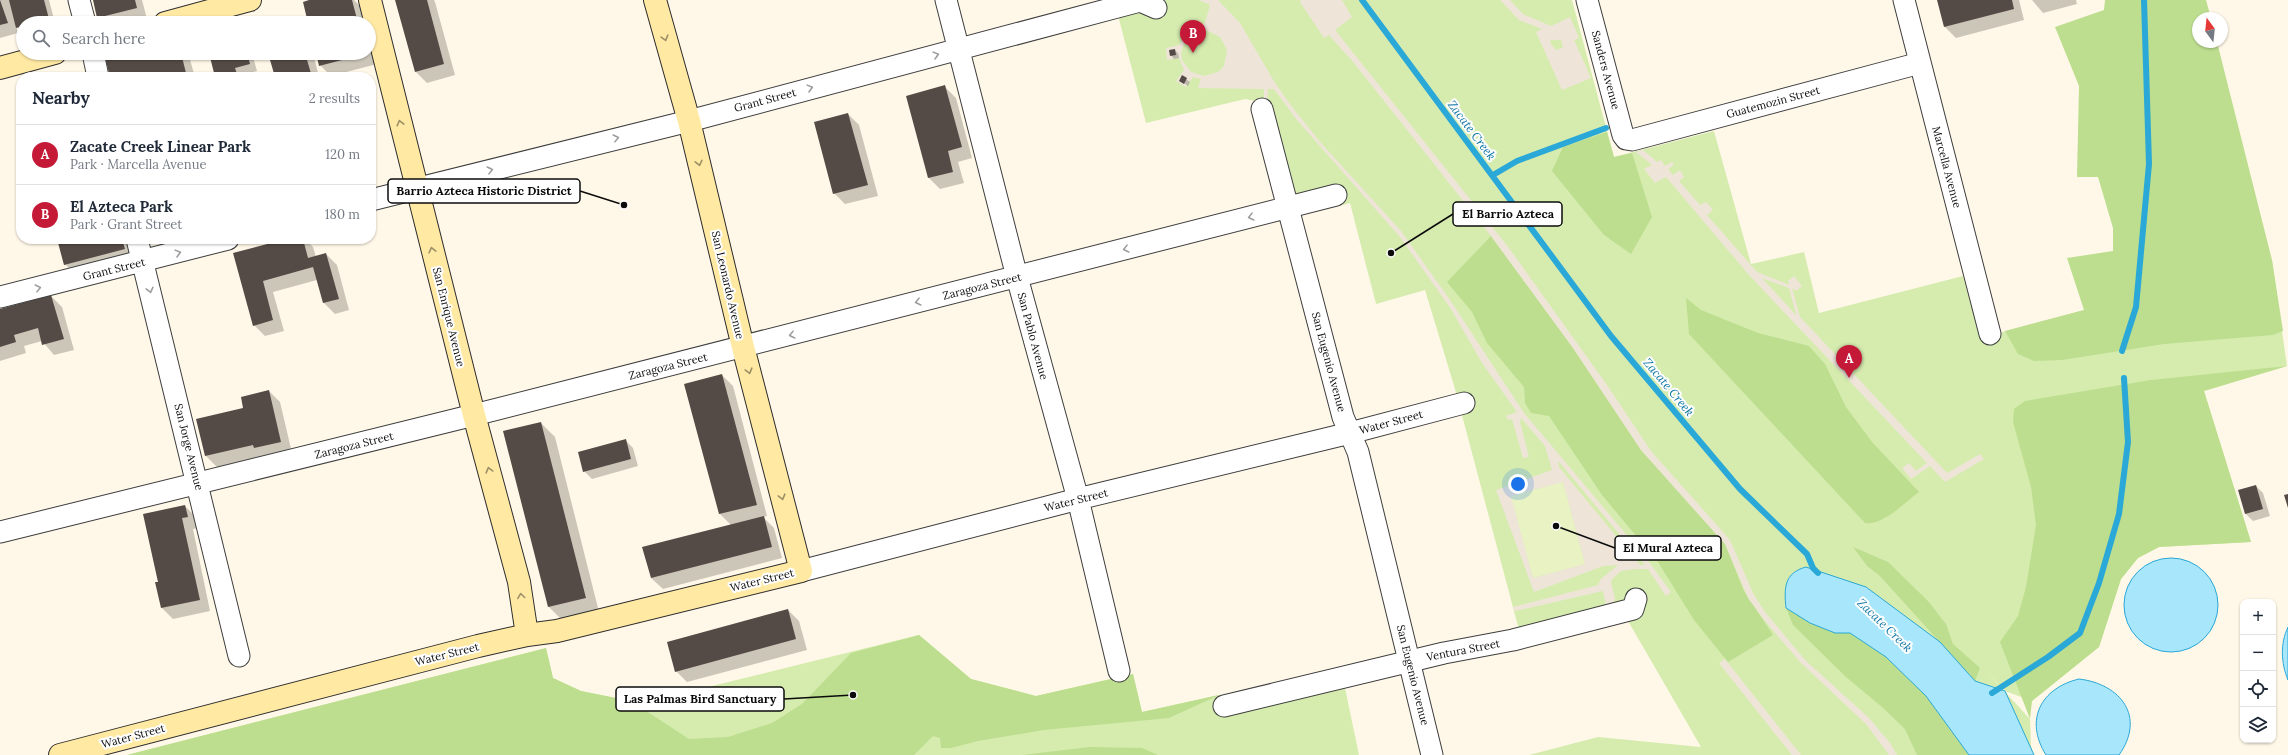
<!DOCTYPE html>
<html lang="en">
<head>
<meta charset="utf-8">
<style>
	body { margin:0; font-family:Lora,serif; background:#f6f6f7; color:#1f2937 }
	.controls { position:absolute; right:12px; bottom:12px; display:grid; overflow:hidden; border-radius:8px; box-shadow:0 1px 3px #0004 }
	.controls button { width:36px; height:36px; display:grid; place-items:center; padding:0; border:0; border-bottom:1px solid #e0e1e3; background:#fff; color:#1f2937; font:20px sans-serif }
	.compass { position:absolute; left:2192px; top:12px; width:36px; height:36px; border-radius:50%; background:#fff; box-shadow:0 1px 3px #0004; rotate:345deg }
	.you { position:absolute; left:1518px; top:484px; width:14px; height:14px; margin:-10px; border:3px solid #fff; border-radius:50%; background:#1a73e8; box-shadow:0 0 0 6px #1a73e833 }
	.badge { display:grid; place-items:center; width:26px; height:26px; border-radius:50%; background:#c41937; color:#fff; font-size:13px; font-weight:700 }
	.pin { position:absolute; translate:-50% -33px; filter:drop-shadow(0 1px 2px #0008) }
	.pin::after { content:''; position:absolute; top:21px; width:14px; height:12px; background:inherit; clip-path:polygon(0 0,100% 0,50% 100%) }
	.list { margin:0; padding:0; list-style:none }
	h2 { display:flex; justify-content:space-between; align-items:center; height:52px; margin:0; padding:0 16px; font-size:17px }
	h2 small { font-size:13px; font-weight:400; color:#747a83 }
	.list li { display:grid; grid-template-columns:26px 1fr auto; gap:12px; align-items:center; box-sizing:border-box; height:60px; padding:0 16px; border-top:1px solid #e0e1e3 }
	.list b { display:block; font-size:15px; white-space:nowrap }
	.list p { margin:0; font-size:13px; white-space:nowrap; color:#747a83 }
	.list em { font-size:13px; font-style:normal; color:#747a83 }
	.icon { flex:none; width:22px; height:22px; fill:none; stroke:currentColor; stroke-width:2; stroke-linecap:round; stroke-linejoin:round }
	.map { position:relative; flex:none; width:2288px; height:755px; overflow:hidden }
	.search { position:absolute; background:#fff; box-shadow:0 1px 3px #0004; left:16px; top:16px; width:360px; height:44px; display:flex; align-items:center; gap:10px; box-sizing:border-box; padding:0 14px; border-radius:22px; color:#747a83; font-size:15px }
	.panel { position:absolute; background:#fff; box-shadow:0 1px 3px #0004; left:16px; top:72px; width:360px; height:172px; border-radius:16px }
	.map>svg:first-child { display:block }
	.green { fill:#d6ecaf }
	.forest { fill:#bcde8e }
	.pitch { fill:#e8f2c2 }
	.plaza { fill:#eee5d8; fill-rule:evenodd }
	.water { fill:#a8e6fb; stroke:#2aa8d7 }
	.shadow { fill:#0003 }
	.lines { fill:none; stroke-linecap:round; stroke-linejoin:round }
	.stream { stroke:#2aa8d7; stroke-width:6 }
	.building { fill:#544a46 }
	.street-casing { stroke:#3e3e3e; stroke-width:23 }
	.secondary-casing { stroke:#2d2d2d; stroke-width:24 }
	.street { stroke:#fff; stroke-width:21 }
	.secondary { stroke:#ffe9a3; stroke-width:22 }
	.oneway { stroke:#9d9066 }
	.oneway2 { stroke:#9d9d9d }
	.labels { text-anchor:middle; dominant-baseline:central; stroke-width:4; stroke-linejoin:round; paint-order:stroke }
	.street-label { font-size:11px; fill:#0b0b0b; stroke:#fff }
	.water-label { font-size:12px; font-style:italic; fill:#0c75a4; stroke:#fff }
	.leader { fill:none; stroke:#0b0b0b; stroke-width:1.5 }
	.callout-dot { fill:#0b0b0b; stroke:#fff; stroke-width:1.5 }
	.callout { fill:#fff; stroke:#0b0b0b; stroke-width:1.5 }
	.callout-label { font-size:12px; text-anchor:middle; font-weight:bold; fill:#0b0b0b }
</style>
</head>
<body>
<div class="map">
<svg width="2288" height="755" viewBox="0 0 2288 755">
	<rect width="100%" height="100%" fill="#fff8e8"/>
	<!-- green -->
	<path class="green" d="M1114,0H1572L1614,157L1714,131L1751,264L1804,252L1819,313L1963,276L1980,338L2272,260L2287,366L2204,391L2251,542L2159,547L2138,558L2121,579L2099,647L2032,701L2005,691L1986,671L2030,719L2031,746L2034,755H1529L1598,737L1701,747L1628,621L1523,645L1455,389L1425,290L1376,304L1350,203L1339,206L1334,188L1294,198L1265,103L1245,99L1146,123Z
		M919,635L971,679L1036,696L1133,674L1142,712L1219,695L1224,714L1345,688L1359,755H127L546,648L553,678L581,691L631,701L667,697Z"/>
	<!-- forest -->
	<path class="forest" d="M2105,0H2206L2211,18H2198V42H2217L2272,260L2283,331L2273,335L2164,344L2062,360L2034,361L2018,354L2005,331L2084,310L2067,258L2113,251V228L2098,177H2077L2079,86L2055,27L2104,10Z
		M1607,132L1614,157L1632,153L1652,217L1631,254L1604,235L1552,171L1563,147Z
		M1491,236L1573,348L1641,450L1725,544L1744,591L1773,635L1728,662L1694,620L1658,562L1602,495L1549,416L1531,413L1525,403L1524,387L1487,343L1472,312L1447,282Z
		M1686,298L1701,310L1758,333L1809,346L1825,364L1846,407L1872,442L1919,492C1905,502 1883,526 1865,523L1689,334Z
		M2287,366L2204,391L2251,542L2159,547L2138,558L2121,579L2099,647L2032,701L2030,719L2000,642L2018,616L2026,587L2036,525L2031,487L2013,422L2014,409L2025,401L2151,380Z
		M1853,547L1888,562L1928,601L1946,624L1953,644L1980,668L1975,681L1879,575L1867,566Z
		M1786,608L1810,623L1835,633H1850L1886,657L1926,696L1969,755H1917L1905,729L1882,707L1846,677L1793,625Z
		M919,635L971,679L1036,696L1133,674L1142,712L1219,695L1169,718L1044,730L978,741L951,748H941L940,738L933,736L914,755H127L546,648L553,678L581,691L631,701L689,739L728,737L772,723L802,704L851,653Z
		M1090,747L1142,748L1158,755H1022Z"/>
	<!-- pitch -->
	<path class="pitch" d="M1563,482L1585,564L1533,578L1510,496Z"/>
	<!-- plaza -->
	<path class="plaza" d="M1199,0H1218L1240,23L1275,83L1292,107L1320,142L1401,231L1450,300L1524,413L1646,558L1671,592L1666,596L1648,569H1636L1621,571L1613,578L1611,582L1615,598L1613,604L1606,606L1603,591L1515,611L1513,607L1598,585L1601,579L1618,565L1603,566L1534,592L1496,490L1552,470L1545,446L1521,418L1520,422L1529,457L1523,458L1512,419L1508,420L1506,416L1517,412L1482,363L1451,309L1400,237L1297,120L1274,89H1268L1267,103H1264V89L1198,88L1201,79L1193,77L1186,87L1176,81L1184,70L1179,58L1167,60L1166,48L1179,45L1188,31L1205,23L1210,5ZM1206,30L1220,37L1227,50L1224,66L1218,72L1204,76L1191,72L1182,60L1181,53L1183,46L1191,35ZM1558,462L1560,463L1645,565H1640L1559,467ZM1563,482L1585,564L1533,578L1511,496Z
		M1301,0H1342L1352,17L1335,30L1509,248L1607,385L1651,451L1730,540L1753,593L1765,612L1805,660L1869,718L1890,743L1897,755H1889L1866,724L1801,663L1765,621L1748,598L1725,544L1641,450L1573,348L1491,236L1354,63L1329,35L1324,38L1300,2Z
		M1500,0H1510L1523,14L1551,26L1570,17L1579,38L1574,40L1591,78L1562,90L1536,32L1542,29L1519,20ZM1551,40H1561L1563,47L1556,50L1550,43Z
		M1643,150L1657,162L1661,160L1665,166L1672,162L1674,165L1668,169L1673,175L1680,170L1684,177L1679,181L1700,205L1706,202L1713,210L1707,215L1757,272L1789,285L1788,281L1794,276L1802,286L1796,291L1792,288L1800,317L1947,473L1980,454L1984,459L1945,482L1930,466L1911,479L1902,468L1909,463L1916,471L1927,463L1749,275L1666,177L1655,183L1644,169L1652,165L1636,152ZM1762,278L1789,288L1796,314H1795Z
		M1725,659L1747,687L1801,755H1792L1719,663Z"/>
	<!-- water -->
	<path class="water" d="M2124 605a47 47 0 1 1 94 0a47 47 0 1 1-94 0Z
		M1806,567L1866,587L1940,642L1975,681L2005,691L2034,755H1969L1926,696L1886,657L1850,633H1835L1810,623L1786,608C1784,588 1784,573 1806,567Z
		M2288,627V680C2281,663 2280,644 2288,627Z
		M2079,679C2121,684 2146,717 2119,755H2046C2024,720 2041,688 2079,679Z"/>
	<!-- shadow -->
	<path class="shadow" d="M0,0H49L55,23H23V33L16,26L18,33L0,38Z
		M94,0H142L147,19L132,23H104L98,18Z
		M313,0H354L362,8L366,23H309Z
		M396,0H434L435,2L455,75L427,83L416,72Z
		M1938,0H2019L2024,20L1956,38L1945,27Z
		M2032,0H2076L2077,4L2043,13Z
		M369,35L377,64L331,76L320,65L317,53H369Z
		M1174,50L1178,53L1179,58L1174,59L1171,55Z
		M124,53H188L195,77H111Z
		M210,53H252L257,71L242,75V77H216Z
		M269,53H313L319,77H276Z
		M1183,77L1190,82L1188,86L1181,81Z
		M945,87L956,98L972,158L958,162L964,183L940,189L929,178L907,97Z
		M848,114L859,125L878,196L845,204L834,193Z
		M58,239H130L135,260L76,275L65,264Z
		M154,239H207L165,251Z
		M290,239H305L313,247L316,257L326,254L337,265L349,310L335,314L324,303L317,280L273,292L284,331L265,336L254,325L235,254Z
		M51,296L62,307L74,350L54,355L42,341L24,346L26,353L0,361V310Z
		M722,375L733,386L767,516L763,517L774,528L782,558L663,589L651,578L731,525L720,514L686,384Z
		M269,391L280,402L292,453L266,459L263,456L217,467L206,456L197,420L244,409Z
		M541,423L555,437L599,612L563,621L549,607Z
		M625,440L633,448L638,466L592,479L584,471Z
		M2256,486L2263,493L2270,516L2253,521L2246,514Z
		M185,506L196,517L199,528L193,529L210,611L173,619L162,608L156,583L159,582Z
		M788,610L799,621L807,650L687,682L676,671Z"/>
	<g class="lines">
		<!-- stream -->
		<path class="stream" d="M1362,0L1611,336L1740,489L1807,554L1813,568L1818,573
			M1493,175L1517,161L1606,128
			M2122,351L2136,307L2149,164L2144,0
			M1992,693L2048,657L2080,633L2099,583L2119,514L2128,442L2124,378"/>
	</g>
	<!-- building -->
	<path class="building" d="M0,0L8,23L0,25Z
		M9,0H44L49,19L34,23H23V26L16,28Z
		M93,0H135L137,8L97,18Z
		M309,0H352L358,23H308L303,2Z
		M395,0H427L444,64L415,72Z
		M1937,0H2012L2014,9L1944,27Z
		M1175,49L1176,55L1170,56L1169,50Z
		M120,53H181L187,77H110L105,57Z
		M209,53H247L250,64L235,68L238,77H215Z
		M268,53H305L312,77H275Z
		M316,53H365V54L319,66Z
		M1182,75L1187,78L1184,84L1179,81Z
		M945,85L962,147L948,151L953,172L928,178L906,96Z
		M848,113L868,185L833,194L814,122Z
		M57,239H122L125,249L64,265Z
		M286,239H303L308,258L326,253L339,299L323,303L313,267L263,281L273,320L253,326L233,253Z
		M51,295L64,339L42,345L38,328L14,335L16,342L0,347V309Z
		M722,374L757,505L719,514L684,384Z
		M269,390L281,442L254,448L253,445L205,456L196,419L243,408L241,397Z
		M541,422L586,598L548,607L503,431Z
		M626,439L631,459L583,472L578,452Z
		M2256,485L2263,509L2245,514L2238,490Z
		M2288,494V508L2284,495Z
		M185,505L188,517L182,518L200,600L161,608L155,582H158L143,514Z
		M764,516L772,547L651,578L642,547Z
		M788,609L796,639L675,672L667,642Z"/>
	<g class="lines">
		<defs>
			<path id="street" d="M79,0L85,23
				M946,0L1017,277L1078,499L1119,671
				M1587,0L1623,135L1626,139L1632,140L1920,63
				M1904,0L1990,334
				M93,53L98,77
				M1262,109L1343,417L1358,452L1432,755
				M371,200L689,121L1140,1L1156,8
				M137,239L239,656
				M0,297L228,239
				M0,532L474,415L1336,195
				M801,571L1078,499L1350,433L1464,403
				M1224,706L1444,653L1513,640L1633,609L1636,599"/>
			<path id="secondary" d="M370,0L474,415L519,582L527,635
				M165,23L250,0
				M0,68L55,53
				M60,755L478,646L527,635L557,631L801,571L743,347L689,121L655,0"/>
		</defs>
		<!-- street casing -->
		<use href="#street" class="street-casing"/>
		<!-- secondary casing -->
		<use href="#secondary" class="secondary-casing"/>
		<!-- street -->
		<use href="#street" class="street"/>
		<!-- secondary -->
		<use href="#secondary" class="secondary"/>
	</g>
	<!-- one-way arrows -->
	<defs><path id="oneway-chevron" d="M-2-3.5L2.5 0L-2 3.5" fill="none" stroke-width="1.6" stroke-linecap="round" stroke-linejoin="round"/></defs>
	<g class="oneway">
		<use href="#oneway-chevron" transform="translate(665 38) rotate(74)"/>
		<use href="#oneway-chevron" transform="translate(400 123) rotate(-104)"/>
		<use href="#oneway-chevron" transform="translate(699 163) rotate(77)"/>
		<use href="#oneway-chevron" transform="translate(432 250) rotate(-104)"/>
		<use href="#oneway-chevron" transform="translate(749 371) rotate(75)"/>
		<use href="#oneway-chevron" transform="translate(489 470) rotate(-105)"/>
		<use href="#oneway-chevron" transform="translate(782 497) rotate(75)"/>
		<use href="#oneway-chevron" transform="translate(521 596) rotate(-98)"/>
	</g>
	<g class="oneway2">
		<use href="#oneway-chevron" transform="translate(936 55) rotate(-15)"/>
		<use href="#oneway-chevron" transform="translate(810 88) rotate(-15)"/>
		<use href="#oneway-chevron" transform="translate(616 138) rotate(-14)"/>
		<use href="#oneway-chevron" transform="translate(490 170) rotate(-14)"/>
		<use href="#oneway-chevron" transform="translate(1251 217) rotate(166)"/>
		<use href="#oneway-chevron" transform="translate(1126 249) rotate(166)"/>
		<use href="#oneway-chevron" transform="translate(178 253) rotate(-15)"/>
		<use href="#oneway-chevron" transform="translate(38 288) rotate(-14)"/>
		<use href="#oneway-chevron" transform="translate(150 290) rotate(76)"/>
		<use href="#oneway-chevron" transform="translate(918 302) rotate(166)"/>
		<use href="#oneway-chevron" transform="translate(792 335) rotate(166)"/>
	</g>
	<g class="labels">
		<!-- street labels -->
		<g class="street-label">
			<text transform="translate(1606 70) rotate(75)">Sanders Avenue</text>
			<text transform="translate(765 100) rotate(-15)">Grant Street</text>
			<text transform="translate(1773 102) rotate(-15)">Guatemozin Street</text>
			<text transform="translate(1947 167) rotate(75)">Marcella Avenue</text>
			<text transform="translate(114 269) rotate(-14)">Grant Street</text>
			<text transform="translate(728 285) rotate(77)">San Leonardo Avenue</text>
			<text transform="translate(982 286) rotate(-14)">Zaragoza Street</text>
			<text transform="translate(449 317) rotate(76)">San Enrique Avenue</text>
			<text transform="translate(1033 336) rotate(75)">San Pablo Avenue</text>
			<text transform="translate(1329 362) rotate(75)">San Eugenio Avenue</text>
			<text transform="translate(668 366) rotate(-14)">Zaragoza Street</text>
			<text transform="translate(1391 422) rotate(-15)">Water Street</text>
			<text transform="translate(354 445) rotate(-14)">Zaragoza Street</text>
			<text transform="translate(189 447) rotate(76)">San Jorge Avenue</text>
			<text transform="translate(1076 500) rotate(-14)">Water Street</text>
			<text transform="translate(762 580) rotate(-14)">Water Street</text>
			<text transform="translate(1463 650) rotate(-11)">Ventura Street</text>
			<text transform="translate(447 654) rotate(-14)">Water Street</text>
			<text transform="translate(1413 675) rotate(76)">San Eugenio Avenue</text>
			<text transform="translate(133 736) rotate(-15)">Water Street</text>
		</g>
		<!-- water labels -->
		<g class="water-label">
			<text transform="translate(1472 130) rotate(53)">Zacate Creek</text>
			<text transform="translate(1669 387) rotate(50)">Zacate Creek</text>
			<text transform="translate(1885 625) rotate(44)">Zacate Creek</text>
		</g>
	</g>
	<!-- callouts -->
	<path class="leader" d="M624 205L580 191M1391 253L1453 214M1556 526L1615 548M853 695L784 699"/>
	<g class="callout-dot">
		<circle cx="624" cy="205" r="4"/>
		<circle cx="1391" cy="253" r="4"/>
		<circle cx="1556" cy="526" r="4"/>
		<circle cx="853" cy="695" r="4"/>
	</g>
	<g class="callout">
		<rect x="388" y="179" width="192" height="24" rx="4"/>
		<rect x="1453" y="202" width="109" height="24" rx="4"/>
		<rect x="1615" y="536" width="106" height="24" rx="4"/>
		<rect x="616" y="687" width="168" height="24" rx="4"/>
	</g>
	<g class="callout-label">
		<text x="484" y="195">Barrio Azteca Historic District</text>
		<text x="1508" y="218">El Barrio Azteca</text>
		<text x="1668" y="552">El Mural Azteca</text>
		<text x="700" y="703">Las Palmas Bird Sanctuary</text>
	</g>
</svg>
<div class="controls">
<button>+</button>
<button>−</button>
<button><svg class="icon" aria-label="locate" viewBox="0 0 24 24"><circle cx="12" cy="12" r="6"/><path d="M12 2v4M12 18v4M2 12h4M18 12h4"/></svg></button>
<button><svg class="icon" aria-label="layers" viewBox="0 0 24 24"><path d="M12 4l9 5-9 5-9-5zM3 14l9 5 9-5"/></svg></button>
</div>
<svg class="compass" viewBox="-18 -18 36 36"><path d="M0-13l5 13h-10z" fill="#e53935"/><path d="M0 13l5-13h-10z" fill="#747a83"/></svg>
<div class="you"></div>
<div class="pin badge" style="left:1849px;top:378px">A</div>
<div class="pin badge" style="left:1193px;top:53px">B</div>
<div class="search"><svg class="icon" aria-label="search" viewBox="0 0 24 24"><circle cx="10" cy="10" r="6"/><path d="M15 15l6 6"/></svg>Search here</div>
<section class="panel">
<h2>Nearby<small>2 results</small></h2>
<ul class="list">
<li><span class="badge">A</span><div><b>Zacate Creek Linear Park</b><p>Park · Marcella Avenue</p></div><em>120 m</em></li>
<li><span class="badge">B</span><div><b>El Azteca Park</b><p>Park · Grant Street</p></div><em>180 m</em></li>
</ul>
</section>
</div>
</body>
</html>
